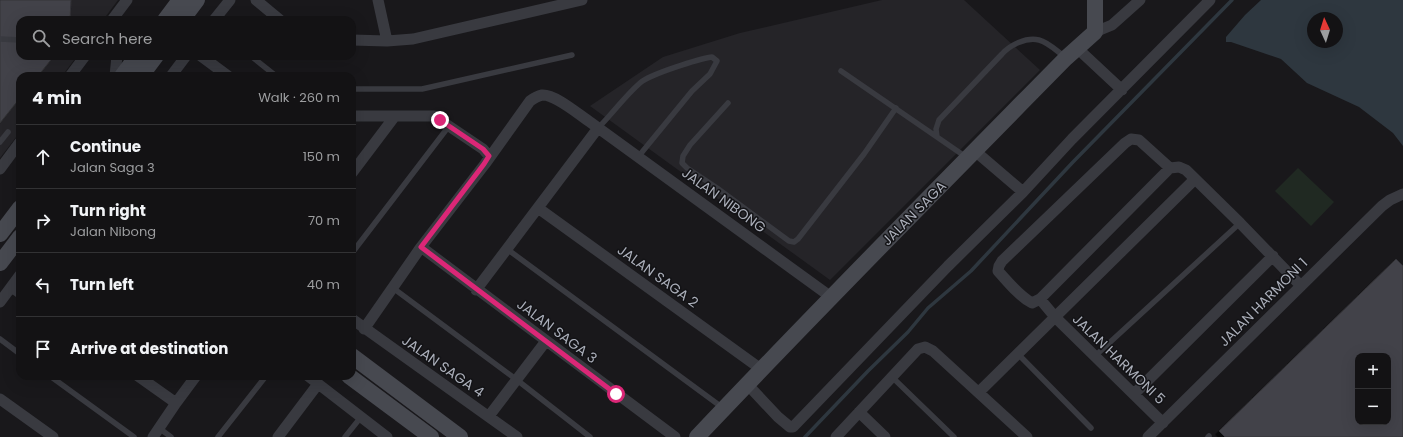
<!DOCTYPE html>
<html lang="en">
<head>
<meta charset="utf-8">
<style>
	body { margin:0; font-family:Poppins,sans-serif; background:#1c1b1d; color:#f1f3f6 }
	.controls { position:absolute; right:12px; bottom:12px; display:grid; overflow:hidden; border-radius:8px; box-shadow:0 4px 16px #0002 }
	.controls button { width:36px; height:36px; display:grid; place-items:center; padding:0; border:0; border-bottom:1px solid #323234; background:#131214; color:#f1f3f6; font:20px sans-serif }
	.compass { position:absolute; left:1307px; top:12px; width:36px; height:36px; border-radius:50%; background:#131214; box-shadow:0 4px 16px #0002; rotate:356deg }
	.stop { position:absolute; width:12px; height:12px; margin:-9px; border:3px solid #db2777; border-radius:50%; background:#fff }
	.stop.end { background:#db2777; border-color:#fff; box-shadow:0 1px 4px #0008 }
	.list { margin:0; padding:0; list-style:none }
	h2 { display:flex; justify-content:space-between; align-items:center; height:52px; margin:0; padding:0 16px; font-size:17px }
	h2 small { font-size:13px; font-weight:400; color:#9d9ea0 }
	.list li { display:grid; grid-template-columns:26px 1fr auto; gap:12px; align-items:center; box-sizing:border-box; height:64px; padding:0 16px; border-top:1px solid #323234 }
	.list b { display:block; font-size:15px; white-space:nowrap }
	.list p { margin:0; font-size:13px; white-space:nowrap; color:#9d9ea0 }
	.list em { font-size:13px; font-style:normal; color:#9d9ea0 }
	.icon { flex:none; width:22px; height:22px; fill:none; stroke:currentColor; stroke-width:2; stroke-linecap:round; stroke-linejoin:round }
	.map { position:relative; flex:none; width:1403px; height:437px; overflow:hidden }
	.search { position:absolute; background:#131214; box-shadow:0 4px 16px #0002; left:16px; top:16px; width:340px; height:44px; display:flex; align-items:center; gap:10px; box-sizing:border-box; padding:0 14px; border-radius:12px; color:#9d9ea0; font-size:15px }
	.panel { position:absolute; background:#131214; box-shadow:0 4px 16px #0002; left:16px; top:72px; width:340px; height:308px; border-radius:12px }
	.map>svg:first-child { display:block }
	.built { fill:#252428 }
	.green { fill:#202922 }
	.water { fill:#2e373f; fill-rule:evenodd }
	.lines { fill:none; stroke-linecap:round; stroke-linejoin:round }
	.stream { stroke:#2e373f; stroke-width:3.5 }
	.building { fill:#434348; stroke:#333237; fill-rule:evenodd; filter:url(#shadow) }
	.lane { stroke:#393a40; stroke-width:5.5 }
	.street { stroke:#393a40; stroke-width:11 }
	.secondary { stroke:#474950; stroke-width:16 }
	.route { stroke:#db2777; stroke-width:5 }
	.labels { text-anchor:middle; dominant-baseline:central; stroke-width:3; stroke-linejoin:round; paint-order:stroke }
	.street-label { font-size:14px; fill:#abafba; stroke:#131316 }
</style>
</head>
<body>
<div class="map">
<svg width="1403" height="437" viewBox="0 0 1403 437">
	<defs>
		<filter id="shadow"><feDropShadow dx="-3.5" dy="3.5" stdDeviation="0" flood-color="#0009"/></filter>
	</defs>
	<rect width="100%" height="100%" fill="#19181b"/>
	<!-- built -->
	<path class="built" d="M0,0H118L103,20H20V56H77L62,76H20V132L0,158Z
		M882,0H964L1040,70L830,280L590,106L663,57L740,33Z"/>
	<!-- green -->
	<path class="green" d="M1298,168L1334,202L1311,226L1275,191Z"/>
	<!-- water -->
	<path class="water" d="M1261,0H1403V146L1393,133L1359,107L1307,83L1281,59L1231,42H1226V37L1245,15ZM1313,18H1337V42H1313Z"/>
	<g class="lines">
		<!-- stream -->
		<path class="stream" d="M805,437L868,371L908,332L928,308L971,271L1073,162L1232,0"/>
	</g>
	<!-- building -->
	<path class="building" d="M0,0H71L70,20H20V56H54L38,76H20V98L0,123Z
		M1396,259L1403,266V437H1225L1219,431ZM1358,356H1388V422H1358Z"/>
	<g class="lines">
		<!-- lane -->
		<path class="lane" d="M0,39L20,40
			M251,56L276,76
			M841,71L937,137
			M352,89H422L572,55
			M728,103L690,145L683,156L682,163L687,168L717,188L789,241L794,242L798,239L864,154L896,108
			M598,128C612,114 625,96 640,83C650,74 699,59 712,57L717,61L710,74L692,91L638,157
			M0,142L8,132
			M966,157L937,137L936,129L939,120L1002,54C1010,45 1026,37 1039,40C1048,42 1058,52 1065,57
			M507,249L723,408
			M352,253L449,126
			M393,288L517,380L590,437
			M0,339L20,354
			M1018,354L1091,428
			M1095,356L1240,223
			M50,376L134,437
			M892,377L954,437
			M159,428L171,437
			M218,437L266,376
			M345,437L361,417
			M1208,437L1209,436"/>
		<!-- street -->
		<path class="street" d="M256,0L280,20
			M378,0L387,41
			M112,20L127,0
			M214,20L230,0
			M1095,32L1112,25L1140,0
			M352,40L387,41L413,39L582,0
			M1077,48L1122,90
			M201,56L228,76
			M70,76L85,56
			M115,76L117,56
			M171,76L186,56
			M352,116H434L483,149L489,156
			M975,151L1023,192L1072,139L1210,0
			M0,169L20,142
			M352,173L395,116
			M538,208L761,369
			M421,247L675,437
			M12,287L20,293
			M476,290L598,128
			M1040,299L1170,168
			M0,302L20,275
			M352,319L517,437
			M364,329L421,247L485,164L530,101C534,98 537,96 542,95C555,94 578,114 590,122L831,297
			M138,376L176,403
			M308,376L387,437
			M747,384L778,417L790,427H793L948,266L1023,192
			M979,392L1195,179
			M1134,394L1273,256
			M0,399L53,437
			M859,412L885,437
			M489,416L546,341
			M1163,423L1055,317L1040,299L1032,303C1019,296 1008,282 998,271L999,266L1002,261L1125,143L1131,139L1139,140L1170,168L1179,167L1186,170L1240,223L1301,286
			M153,437L176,403L196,376
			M278,437L318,384
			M836,437L918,349L925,347L933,351L1027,437
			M1148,437L1382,206L1390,200L1403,194"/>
		<!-- secondary -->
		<path class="secondary" d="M165,20L180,0
			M182,20L197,0
			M122,76L137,56
			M141,76L156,56
			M0,234L20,208
			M0,263L20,237
			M352,356L460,437
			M349,376L431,437
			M697,437C818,309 942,184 1066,58L1095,32V0"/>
	</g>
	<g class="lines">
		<!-- route -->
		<path class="route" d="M440,120L483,149L489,156L484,164L421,247L616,394"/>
	</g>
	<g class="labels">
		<!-- street labels -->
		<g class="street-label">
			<text transform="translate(724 200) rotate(36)">JALAN NIBONG</text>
			<text transform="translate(914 213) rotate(-45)">JALAN SAGA</text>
			<text transform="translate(658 276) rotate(36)">JALAN SAGA 2</text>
			<text transform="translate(1263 302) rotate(-45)">JALAN HARMONI 1</text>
			<text transform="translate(557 331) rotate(37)">JALAN SAGA 3</text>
			<text transform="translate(1119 359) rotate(44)">JALAN HARMONI 5</text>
			<text transform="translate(443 366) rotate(35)">JALAN SAGA 4</text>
		</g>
	</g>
</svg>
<div class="controls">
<button>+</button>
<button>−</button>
</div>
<svg class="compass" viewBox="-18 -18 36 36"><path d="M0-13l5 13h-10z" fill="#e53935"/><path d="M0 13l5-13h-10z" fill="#9d9ea0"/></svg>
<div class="stop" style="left:616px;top:394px"></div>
<div class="stop end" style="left:440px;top:120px"></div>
<div class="search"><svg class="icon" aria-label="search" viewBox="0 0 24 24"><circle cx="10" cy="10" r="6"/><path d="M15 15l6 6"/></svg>Search here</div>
<section class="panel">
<h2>4 min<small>Walk · 260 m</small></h2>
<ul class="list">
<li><svg class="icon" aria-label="ahead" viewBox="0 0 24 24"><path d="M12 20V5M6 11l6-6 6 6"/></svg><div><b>Continue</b><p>Jalan Saga 3</p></div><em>150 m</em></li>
<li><svg class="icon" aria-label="right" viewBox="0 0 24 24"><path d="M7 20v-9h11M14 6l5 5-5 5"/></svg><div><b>Turn right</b><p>Jalan Nibong</p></div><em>70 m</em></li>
<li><svg class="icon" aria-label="left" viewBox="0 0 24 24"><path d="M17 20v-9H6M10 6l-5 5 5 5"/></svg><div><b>Turn left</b></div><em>40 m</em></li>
<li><svg class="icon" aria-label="arrive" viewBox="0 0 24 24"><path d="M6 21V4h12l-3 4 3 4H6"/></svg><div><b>Arrive at destination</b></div></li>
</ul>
</section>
</div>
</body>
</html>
